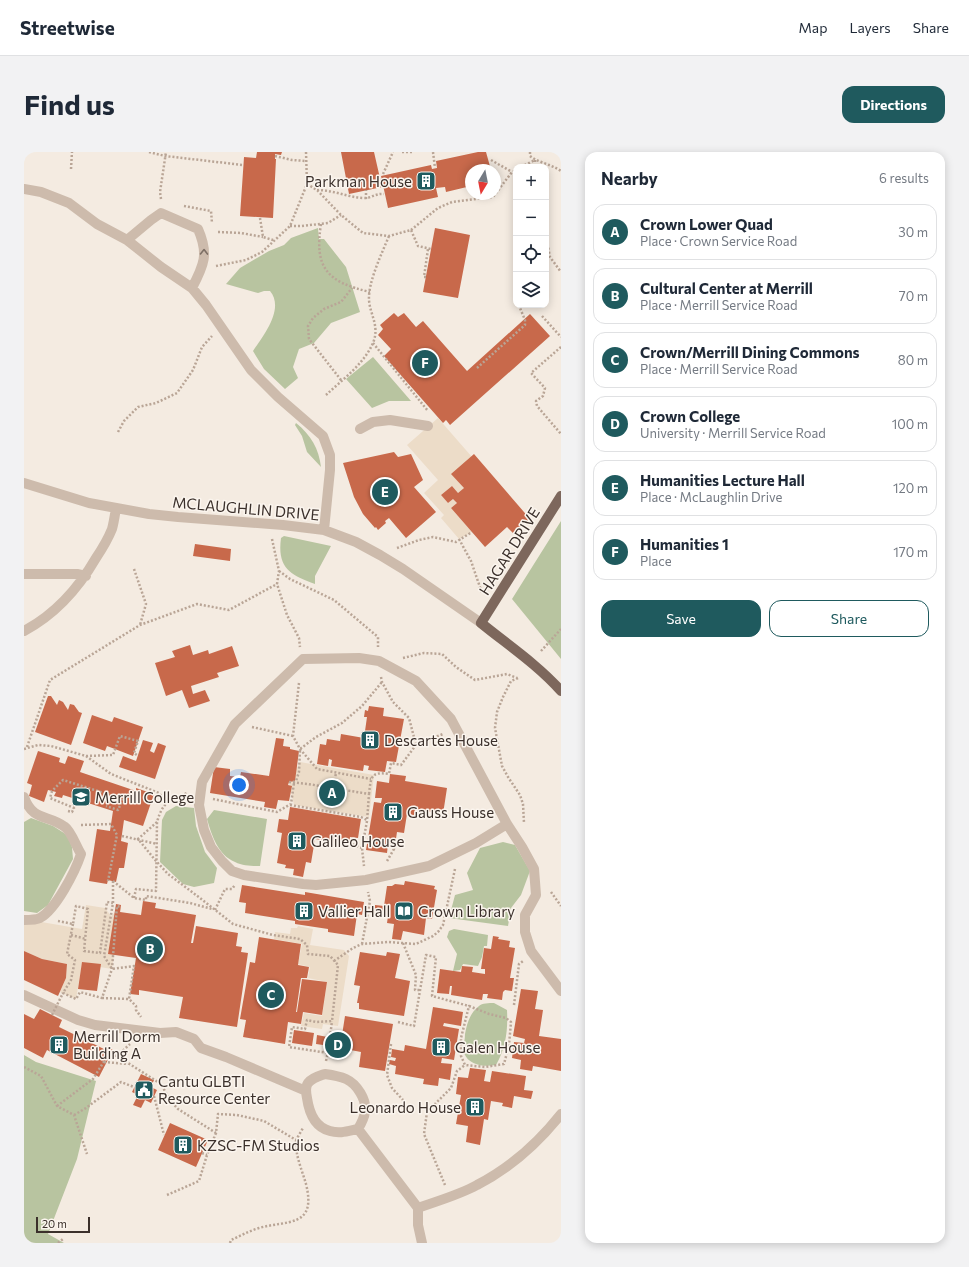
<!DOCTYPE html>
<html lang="en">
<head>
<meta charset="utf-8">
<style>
	body { margin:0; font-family:Commissioner,sans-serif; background:#f2f2f3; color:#1f2937 }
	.controls { position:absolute; right:12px; top:12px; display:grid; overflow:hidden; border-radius:8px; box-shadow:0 2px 10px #0003 }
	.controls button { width:36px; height:36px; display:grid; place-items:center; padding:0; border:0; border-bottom:1px solid #e0e1e3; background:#fff; color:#1f2937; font:20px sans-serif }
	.compass { position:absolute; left:441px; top:12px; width:36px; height:36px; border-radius:50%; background:#fff; box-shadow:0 2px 10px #0003; rotate:190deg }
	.scale { position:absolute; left:12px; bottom:10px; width:54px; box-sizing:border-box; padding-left:4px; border:2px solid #3b302b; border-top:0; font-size:11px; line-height:14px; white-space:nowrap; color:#3b302b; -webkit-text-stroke:3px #fbf5ee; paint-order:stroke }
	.you { position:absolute; left:215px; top:633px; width:14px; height:14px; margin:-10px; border:3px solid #fff; border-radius:50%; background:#1a73e8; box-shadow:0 0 0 6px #1a73e833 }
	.badge { display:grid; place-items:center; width:26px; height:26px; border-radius:50%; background:#1f5a5e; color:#fff; font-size:13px; font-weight:700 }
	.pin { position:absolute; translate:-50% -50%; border:2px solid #fff; box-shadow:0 1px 4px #0006 }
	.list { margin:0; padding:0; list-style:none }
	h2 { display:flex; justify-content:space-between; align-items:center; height:52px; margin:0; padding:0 16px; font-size:17px }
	h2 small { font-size:13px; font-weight:400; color:#747a83 }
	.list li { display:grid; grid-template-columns:26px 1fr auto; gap:12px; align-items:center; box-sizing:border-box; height:56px; margin:0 8px 8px; padding:0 8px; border:1px solid #e0e1e3; border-radius:12px }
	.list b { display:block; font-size:15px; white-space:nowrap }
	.list p { margin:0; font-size:13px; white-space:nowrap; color:#747a83 }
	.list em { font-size:13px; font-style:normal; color:#747a83 }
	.actions { display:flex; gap:8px; padding:12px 16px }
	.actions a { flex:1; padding:9px 0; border:1px solid #1f5a5e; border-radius:12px; text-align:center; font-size:14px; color:#1f5a5e }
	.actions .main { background:#1f5a5e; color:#fff }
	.icon { flex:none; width:22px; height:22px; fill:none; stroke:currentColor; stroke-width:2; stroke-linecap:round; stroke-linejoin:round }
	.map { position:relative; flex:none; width:537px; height:1091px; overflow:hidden; border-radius:12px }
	header { display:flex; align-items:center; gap:24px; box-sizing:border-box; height:56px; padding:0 20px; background:#fff; border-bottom:1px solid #e0e1e3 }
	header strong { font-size:19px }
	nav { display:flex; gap:22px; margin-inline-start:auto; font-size:14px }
	.intro { display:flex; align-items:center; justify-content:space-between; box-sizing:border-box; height:96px; padding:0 24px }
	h1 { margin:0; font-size:28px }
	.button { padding:10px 18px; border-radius:12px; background:#1f5a5e; color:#fff; font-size:14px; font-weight:700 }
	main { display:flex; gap:24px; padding:0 24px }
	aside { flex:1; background:#fff; border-radius:12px; box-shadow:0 2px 10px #0003 }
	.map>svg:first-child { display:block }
	.green { fill:#b8c4a0 }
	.plaza { fill:#ecdcc8 }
	.building { fill:#c8694b }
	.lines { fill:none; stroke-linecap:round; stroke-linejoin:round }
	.path { stroke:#b9a596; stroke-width:2.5; stroke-dasharray:2 2; stroke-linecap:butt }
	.minor { stroke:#cdbbac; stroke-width:10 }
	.major { stroke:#7d675c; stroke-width:10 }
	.path-bridge { stroke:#b9a596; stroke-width:2.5; stroke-dasharray:2 2; stroke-linecap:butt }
	.oneway { stroke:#7d6f65 }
	.labels { text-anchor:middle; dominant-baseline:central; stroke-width:3; stroke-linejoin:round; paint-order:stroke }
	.poi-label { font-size:15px; fill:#3b302b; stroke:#fbf5ee; text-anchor:start }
	.street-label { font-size:15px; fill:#3b302b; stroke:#fbf5ee }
</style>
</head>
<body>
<header>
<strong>Streetwise</strong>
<nav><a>Map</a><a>Layers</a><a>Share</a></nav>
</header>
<div class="intro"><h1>Find us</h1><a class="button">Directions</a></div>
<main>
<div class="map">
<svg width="537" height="1091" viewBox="0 0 537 1091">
	<rect width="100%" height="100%" fill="#f4ebe1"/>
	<!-- green -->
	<path class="green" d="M294,76L295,87H300L322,115L336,160L307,171L290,191L275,197L269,215L274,226L261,237L240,217L229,199C239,184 261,157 246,139H240L234,141L202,132L216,116L245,99L260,93L267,86Z
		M349,205L387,249H365L348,256L322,227Z
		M272,271C287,283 295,297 297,315L283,300L278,284L271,273Z
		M537,369V507L488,447Z
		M260,384L307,394L291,424V432C266,423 253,416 257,386Z
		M152,654L170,656L172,674L181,700L193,716L190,731L170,735L159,732L136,710L138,668L142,660Z
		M190,658L243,667L236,714C228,714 219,714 211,710C194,703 188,684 183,667Z
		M7,666L29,674L40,681L44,685L48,695L49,707L24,753L13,761L0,759V670Z
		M479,690L491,693L506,719L497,743L487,756L484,774L425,766L431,743L449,738L443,721L456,696Z
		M430,777L464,783L463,794H460L458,805L454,814L439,812L436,818L429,819L433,802L423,785L425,779Z
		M470,851L483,858C484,878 482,896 472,913C461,915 445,914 440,901C439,895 441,888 441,882C443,871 446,861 455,854C458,851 465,851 470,851Z
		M0,903L12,910L72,929L53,1007L24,1082L40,1091H0Z"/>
	<!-- plaza -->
	<path class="plaza" d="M414,266L448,305L428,322L440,336L434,341L428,334L417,343L424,351L429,347L433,351L427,356L448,380L435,387L417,366L420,363L400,341L414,328L383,293Z
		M276,610L350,623L345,665L270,653L265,630Z
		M62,753L81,756L87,764L97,755L88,817L58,812L52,847L36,840L42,826L43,812L18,807L0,799V767L58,777Z
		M274,774L289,777L286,793L320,798L325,804L314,874L299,872L298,877L277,874L280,861L298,864L303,830L284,826L286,815L274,812L278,792L250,787L251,780L266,782L267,776H273Z"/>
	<!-- building -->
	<path class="building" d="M233,0H258L257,3L251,2V7H252L249,66L216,64L220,5L232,6Z
		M317,0H350L358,35L325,42Z
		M454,0H462L467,18H447V34L422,40L421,35L412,36L414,45L364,56L357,24L407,13L408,17L413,16L412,9Z
		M411,76L446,83L434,146L399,140Z
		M370,161L374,165L380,161L392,175L399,169L443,219L506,162L526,184L426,273L422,268L419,271L360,204L367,197L354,183L359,177L356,173Z
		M370,300L374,305L387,302L399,328L390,335L412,360L382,386L365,366L361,369L362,371L354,378L352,375L351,376L339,362L330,345L319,311Z
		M450,302L506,367L489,381L483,375L461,395L427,356L433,351L429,347L424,351L417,343L428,334L434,341L440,336L427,322Z
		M171,392L207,397L206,409L169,404Z
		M166,493L169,503L184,498L185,502L208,494L215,514L193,521L195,525L167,534L169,542L181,538L186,549L165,556L158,538L142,544L131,511L151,505L148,499Z
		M24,544H27L33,553L35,548L39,550L44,558L46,552L50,553L55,560L58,561L47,593L11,580Z
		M345,554L360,556L359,564L380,567L372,610L363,609L361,620L344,618L345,614L340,613L339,619L307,614L308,608L305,607L304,614L293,612L296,592L302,593L303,587L316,589L317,582L340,586L343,565H340L341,558L344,559Z
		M68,563L88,570L90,565L119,575L109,604L83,594L81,599L59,591Z
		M252,586L260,587L259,594L266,595V597L275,599L271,629L265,630L264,633L268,634L265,649L254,648L252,657L240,655L241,650L186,641L190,615L206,617V624L216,625L217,620L245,624Z
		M119,588L129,591L126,599L130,601L134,591L142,594L131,627L95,615L99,604L112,609Z
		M14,599L36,606L35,610L41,612L44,604L60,609L56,620L112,639V636L130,642L119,674L100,668L97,689L104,691L100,716H95L92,730L84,728L83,732L65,729L73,677L86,679L89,659L39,643L38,646L30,644L32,640L24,638L20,650L5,644L8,633L3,631Z
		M366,622L382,624L381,629L423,636L419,662L391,657L390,663L383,662L380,681L373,680L371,693L364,692L363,701L342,698L350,650L357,651L358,646H351L353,629L365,631Z
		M266,655L337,667L334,686L326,685L325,691L310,688L309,696L297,694L298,688L291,687L287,711L282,710L279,725L269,723L270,717L261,716L262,713L253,711L258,681L253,680L255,667L264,668Z
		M381,729L411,734L410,737L413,738L408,767L402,766L400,783L379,779L377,788L368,787L370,772L363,771L364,764L350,762L351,753L360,754L363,734H368L371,732L380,733Z
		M218,733L281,743V740L340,750L338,763L333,762L330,784L304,780V777L271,772V769L221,761L222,751L215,750Z
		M119,749L132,751L131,756L172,763L167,791H169L172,774L214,781L212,794L218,795L217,800L224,801L213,875L155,866L159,845L115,838V843L106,842L112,806L84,802L92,752L97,753L96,760L117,763Z
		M469,784L475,785L474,787L486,789L485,795L491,796L486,826H490L488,839L481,838L479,840L478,848L463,846L464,842H459L458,848L427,843L428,834H426L425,842L413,841L416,817L437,820L438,814L449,815L448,820L461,822V817H457L460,796L467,797Z
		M235,785L277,792L274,813L285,815L283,826H277L272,860H273L278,827L303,830L298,863L279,860L277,872L264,870L261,892L219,885L222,868L216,867L226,810L231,811Z
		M0,799L18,807L43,812L42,826L34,844L0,828Z
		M336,800L362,804L363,800L376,802L371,826L386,829L380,864L335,857V851H333L336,834L330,833Z
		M58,810L77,812L73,839L54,837Z
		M497,837L514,839L511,857L519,858L515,884L537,887V919L509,914L508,919L496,917L497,908L488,906L490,890L500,891L501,887L489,884Z
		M409,855L439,860L437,874L420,871L419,874L435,877L430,908L418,906L417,911L428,912L426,928L415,926L414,934L399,932L400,927L371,922L372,914L365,912L366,908L371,909L372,906L367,905L368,897L380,899L381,893L402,897Z
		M16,857L38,868L35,875L82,898L84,895L89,898L75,925L23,898L19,906L0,896V862L10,867Z
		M321,864L369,872L361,919L335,915L337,900L316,896Z
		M270,878L290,881L288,894L268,891Z
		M293,883L314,887L313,895L292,892Z
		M446,916L462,918L460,929L466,930L468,919L502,924L500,938L509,939L507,947L490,944L488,956L478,954L479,951L467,949L464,968L460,967L456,993L442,990L444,974L432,972L437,943L432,942L434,925L444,926Z
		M117,922L130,928L127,935L133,938L127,951L121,948L117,956L109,953L114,943L108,940Z
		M146,971L184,988L172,1015L134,998Z"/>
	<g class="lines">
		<!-- path -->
		<path class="path" d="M125,0L141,4L219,13
			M282,0L283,32L293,38L317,63L339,81L365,84L387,78L394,94L407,97
			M378,0H388
			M409,0L411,16
			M506,0V4C515,11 527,12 537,19
			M251,4L268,8L282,9
			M467,8L488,20
			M511,8V15
			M497,15L511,8
			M47,17L48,0
			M359,22L369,0
			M293,38C309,38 323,45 339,46C347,47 351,41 360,42
			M137,47L136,40L142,0
			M342,47V38
			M160,54L187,59L188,71
			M236,66L239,85L249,88
			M297,72C290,116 303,130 346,140
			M266,74H278L304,71L317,63
			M387,78L414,56L428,50L469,45L488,20L492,18
			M194,80L217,81L239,85
			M522,84L526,105L537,120
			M192,114L222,108L238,100L266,74L283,32
			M402,125H400L404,97
			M518,164L537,185
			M349,191L404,259
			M537,195L507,221L521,236L519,244L512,249L513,254L537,282
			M453,216L501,173V168L496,156
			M317,228L285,187L284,174L289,166L300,157L317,150L328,136
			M302,243C318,228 340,212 349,191C356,174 346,163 345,148C344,130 358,101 365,84
			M94,280L100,269L114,255L132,251L153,241L169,218L178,195L188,184
			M248,387L255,419L253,432L263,463L275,486L276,495
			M435,387L447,409L458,441
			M373,396L395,388L409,385L432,390L448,380
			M110,417L122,452L116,473
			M255,419L266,427L310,448L354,485V495
			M517,499L537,477
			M379,506L400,501L418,502L432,515L451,528L483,522L493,526
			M357,525L358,530L369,550L385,566L392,593
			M494,526L487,529L479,545L473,560L471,576L478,614L484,625L496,643L499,652L500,671
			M275,531L269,584L276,597L293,617L347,627
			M228,575L269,584
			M3,595L26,528L116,473L173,452L205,458L253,432
			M0,597L14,593L27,594L62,604L87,622L135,641L142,650
			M62,604L89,603L96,584L114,589L110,601L114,604
			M265,630L284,632L345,642L343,669L338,696L340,714
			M269,630L272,629L275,620L276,597L292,585L318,571L338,554L358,530
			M310,636L312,620
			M345,642C347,626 346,619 365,622L367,611L377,613L392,593L419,582
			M189,647L253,660L267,652L270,631
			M266,653L337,665L343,668
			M44,659L48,660L50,656L26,646L28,639L39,628L99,647L94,658L82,654
			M133,670L114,687L132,709L144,722L176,746L209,772L249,783L276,787L283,793L284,802L306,804L314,813L308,869L292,870L283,868L281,877L268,875L265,895L304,901
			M57,673L87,672L93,683L84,729
			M98,684L133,692
			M325,691L338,696
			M363,709L370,697L367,693
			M89,729V751L80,804L88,817L110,814L105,847L112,854V858L117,865
			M89,729L110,746L122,748V744L166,751L188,757
			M527,740L537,754
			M110,746L112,737L132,739L133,670C139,649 145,649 163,641
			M191,758L201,737H208L211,733
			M34,769L49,772L52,754L64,757L60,799L76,801L83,750L89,751
			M49,772L43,802L51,808L47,828L39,841L52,847L56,840L78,846L88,817L93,754L97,755
			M47,783L62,787
			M379,791L392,823L391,838H396
			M338,792L346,749L344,740
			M310,809L329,796L338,792L364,790L392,792L409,784L414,780L419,773L431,717
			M78,846L105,847
			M490,853L495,812L499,809
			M445,854L465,862L482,866L487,870L485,893L480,912L461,915L441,913L437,904V886Z
			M374,870L390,874L402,803L412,805L408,844L445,854
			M306,885L308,869
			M367,892L363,923L368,936L379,948
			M93,904L106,892
			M302,909L305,895
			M80,910L104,912
			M0,915L17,924L33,954L50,963L63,1002
			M130,944L140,983
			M33,954L69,927L84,903L93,904L137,932L146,948L154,957L192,981L194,962L213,963L240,969L272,988L279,976
			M50,963L62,956L97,930L110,935
			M178,1001L183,1003
			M421,1033L400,982L403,960L427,936L433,919L441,913
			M143,1043L175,1029L183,1003L192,981
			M34,1091L39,1087
			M206,1091L207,1088C216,1084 225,1079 235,1076C263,1068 293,1076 282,1032C278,1018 271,1003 272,988"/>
		<!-- minor -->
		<path class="minor" d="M0,37L17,40L45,51L73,72L103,88L137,115L168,136L182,153L227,218L254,245L299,284L306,303V318L300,378
			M103,88L127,68L137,61L174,77C185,102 180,113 168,136
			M336,277L349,270L366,268L404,274
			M0,331L65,351L125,362L154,365L259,373L300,378L332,390L356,403L379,417L457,471
			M0,422H53L62,424
			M0,479C32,462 54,437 72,406C78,397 84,387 88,377C90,370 91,362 92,356
			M0,645C9,670 24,662 41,675C47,679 53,696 57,702C51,720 32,757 16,766C12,768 5,768 0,768
			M483,672L452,691L405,714L342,728L292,733L279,732L220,723L208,719L198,709L187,695L180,678L175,653L178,630L211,572L279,507L335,506L355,509L392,529L427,567L483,672L498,695L510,717L512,743L501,763V780L507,799L537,839
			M0,843L54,868L71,873L136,881L152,880L170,887L177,896L202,905L282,939
			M301,922C308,923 315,924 322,927C333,932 343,948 341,960C340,967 337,972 334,977C324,979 316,982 306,979C290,975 285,960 283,946C282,941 281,935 284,931C289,925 295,924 301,922Z
			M334,977L394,1056V1073L398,1091
			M394,1056C413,1049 435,1043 453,1033C486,1016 514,991 537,962"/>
		<!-- major -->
		<path class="major" d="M537,344L457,471C484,493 514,513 537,539"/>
		<!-- path-bridge -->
		<path class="path-bridge" d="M28,863L39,841"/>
	</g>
	<!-- one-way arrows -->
	<defs><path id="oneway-chevron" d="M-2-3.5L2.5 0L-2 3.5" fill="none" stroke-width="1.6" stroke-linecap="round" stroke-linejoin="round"/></defs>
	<use class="oneway" href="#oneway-chevron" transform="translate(180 100) rotate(-89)"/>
	<!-- icons -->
	<defs>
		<symbol id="building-square" viewBox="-11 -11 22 22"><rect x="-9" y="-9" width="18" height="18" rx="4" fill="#1f5a5e" stroke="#fbf5ee"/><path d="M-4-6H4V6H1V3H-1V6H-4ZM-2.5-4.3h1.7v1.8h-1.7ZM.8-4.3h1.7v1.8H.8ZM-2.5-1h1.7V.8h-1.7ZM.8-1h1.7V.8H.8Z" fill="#fff"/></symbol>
		<symbol id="university-square" viewBox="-11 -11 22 22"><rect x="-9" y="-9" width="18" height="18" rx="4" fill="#1f5a5e" stroke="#fbf5ee"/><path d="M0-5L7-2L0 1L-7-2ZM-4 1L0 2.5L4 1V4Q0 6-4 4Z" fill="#fff"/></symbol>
		<symbol id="library-square" viewBox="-11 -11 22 22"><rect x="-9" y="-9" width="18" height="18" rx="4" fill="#1f5a5e" stroke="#fbf5ee"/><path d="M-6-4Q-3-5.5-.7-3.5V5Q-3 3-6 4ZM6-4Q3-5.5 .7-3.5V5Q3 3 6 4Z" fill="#fff"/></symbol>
		<symbol id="civic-square" viewBox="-11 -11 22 22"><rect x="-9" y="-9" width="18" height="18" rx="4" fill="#1f5a5e" stroke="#fbf5ee"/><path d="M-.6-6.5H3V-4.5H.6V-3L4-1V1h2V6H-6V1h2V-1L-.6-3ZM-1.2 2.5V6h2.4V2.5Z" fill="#fff"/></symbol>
	</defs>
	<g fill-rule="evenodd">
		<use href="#building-square" x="391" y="18" width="22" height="22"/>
		<use href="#building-square" x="335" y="577" width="22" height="22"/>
		<use href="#university-square" x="46" y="634" width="22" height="22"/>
		<use href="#building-square" x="358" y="649" width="22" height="22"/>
		<use href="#building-square" x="262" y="678" width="22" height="22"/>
		<use href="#building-square" x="269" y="748" width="22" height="22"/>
		<use href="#library-square" x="369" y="748" width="22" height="22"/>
		<use href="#building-square" x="24" y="882" width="22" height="22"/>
		<use href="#building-square" x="406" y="884" width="22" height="22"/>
		<use href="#civic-square" x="109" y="927" width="22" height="22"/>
		<use href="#building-square" x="440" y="944" width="22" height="22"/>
		<use href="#building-square" x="148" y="982" width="22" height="22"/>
	</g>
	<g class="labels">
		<!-- poi labels -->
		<g class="poi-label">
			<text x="388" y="29" text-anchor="end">Parkman House</text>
			<text x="360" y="588">Descartes House</text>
			<text x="71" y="645">Merrill College</text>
			<text x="383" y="660">Gauss House</text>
			<text x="287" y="689">Galileo House</text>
			<text x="294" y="759">Vallier Hall</text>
			<text x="394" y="759">Crown Library</text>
			<text x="49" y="884">Merrill Dorm<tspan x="49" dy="17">Building A</tspan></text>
			<text x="431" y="895">Galen House</text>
			<text x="134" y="929">Cantu GLBTI<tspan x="134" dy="17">Resource Center</tspan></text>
			<text x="437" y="955" text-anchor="end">Leonardo House</text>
			<text x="173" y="993">KZSC-FM Studios</text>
		</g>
		<!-- street labels -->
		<g class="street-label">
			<text transform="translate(222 356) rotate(5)">MCLAUGHLIN DRIVE</text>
			<text transform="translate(485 399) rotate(-58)">HAGAR DRIVE</text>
		</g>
	</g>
</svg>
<div class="controls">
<button>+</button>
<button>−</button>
<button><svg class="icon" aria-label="locate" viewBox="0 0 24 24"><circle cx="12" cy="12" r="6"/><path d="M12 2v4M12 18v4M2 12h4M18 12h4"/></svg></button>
<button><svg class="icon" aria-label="layers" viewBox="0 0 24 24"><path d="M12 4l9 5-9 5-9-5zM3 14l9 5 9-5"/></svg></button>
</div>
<svg class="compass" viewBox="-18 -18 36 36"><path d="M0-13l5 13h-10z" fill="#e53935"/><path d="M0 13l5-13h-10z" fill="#747a83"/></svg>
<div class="scale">20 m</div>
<div class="you"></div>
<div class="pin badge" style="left:308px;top:641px">A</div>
<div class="pin badge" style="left:126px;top:797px">B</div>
<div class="pin badge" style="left:247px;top:843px">C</div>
<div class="pin badge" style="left:314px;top:893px">D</div>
<div class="pin badge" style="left:361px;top:340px">E</div>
<div class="pin badge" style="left:401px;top:211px">F</div>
</div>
<aside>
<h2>Nearby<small>6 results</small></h2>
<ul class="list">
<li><span class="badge">A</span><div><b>Crown Lower Quad</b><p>Place · Crown Service Road</p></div><em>30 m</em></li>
<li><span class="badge">B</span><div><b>Cultural Center at Merrill</b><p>Place · Merrill Service Road</p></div><em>70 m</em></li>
<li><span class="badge">C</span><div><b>Crown/Merrill Dining Commons</b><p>Place · Merrill Service Road</p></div><em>80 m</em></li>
<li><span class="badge">D</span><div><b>Crown College</b><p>University · Merrill Service Road</p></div><em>100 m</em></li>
<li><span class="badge">E</span><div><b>Humanities Lecture Hall</b><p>Place · McLaughlin Drive</p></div><em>120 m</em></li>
<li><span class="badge">F</span><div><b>Humanities 1</b><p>Place</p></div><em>170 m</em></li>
</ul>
<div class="actions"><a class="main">Save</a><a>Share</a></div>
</aside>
</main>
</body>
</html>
